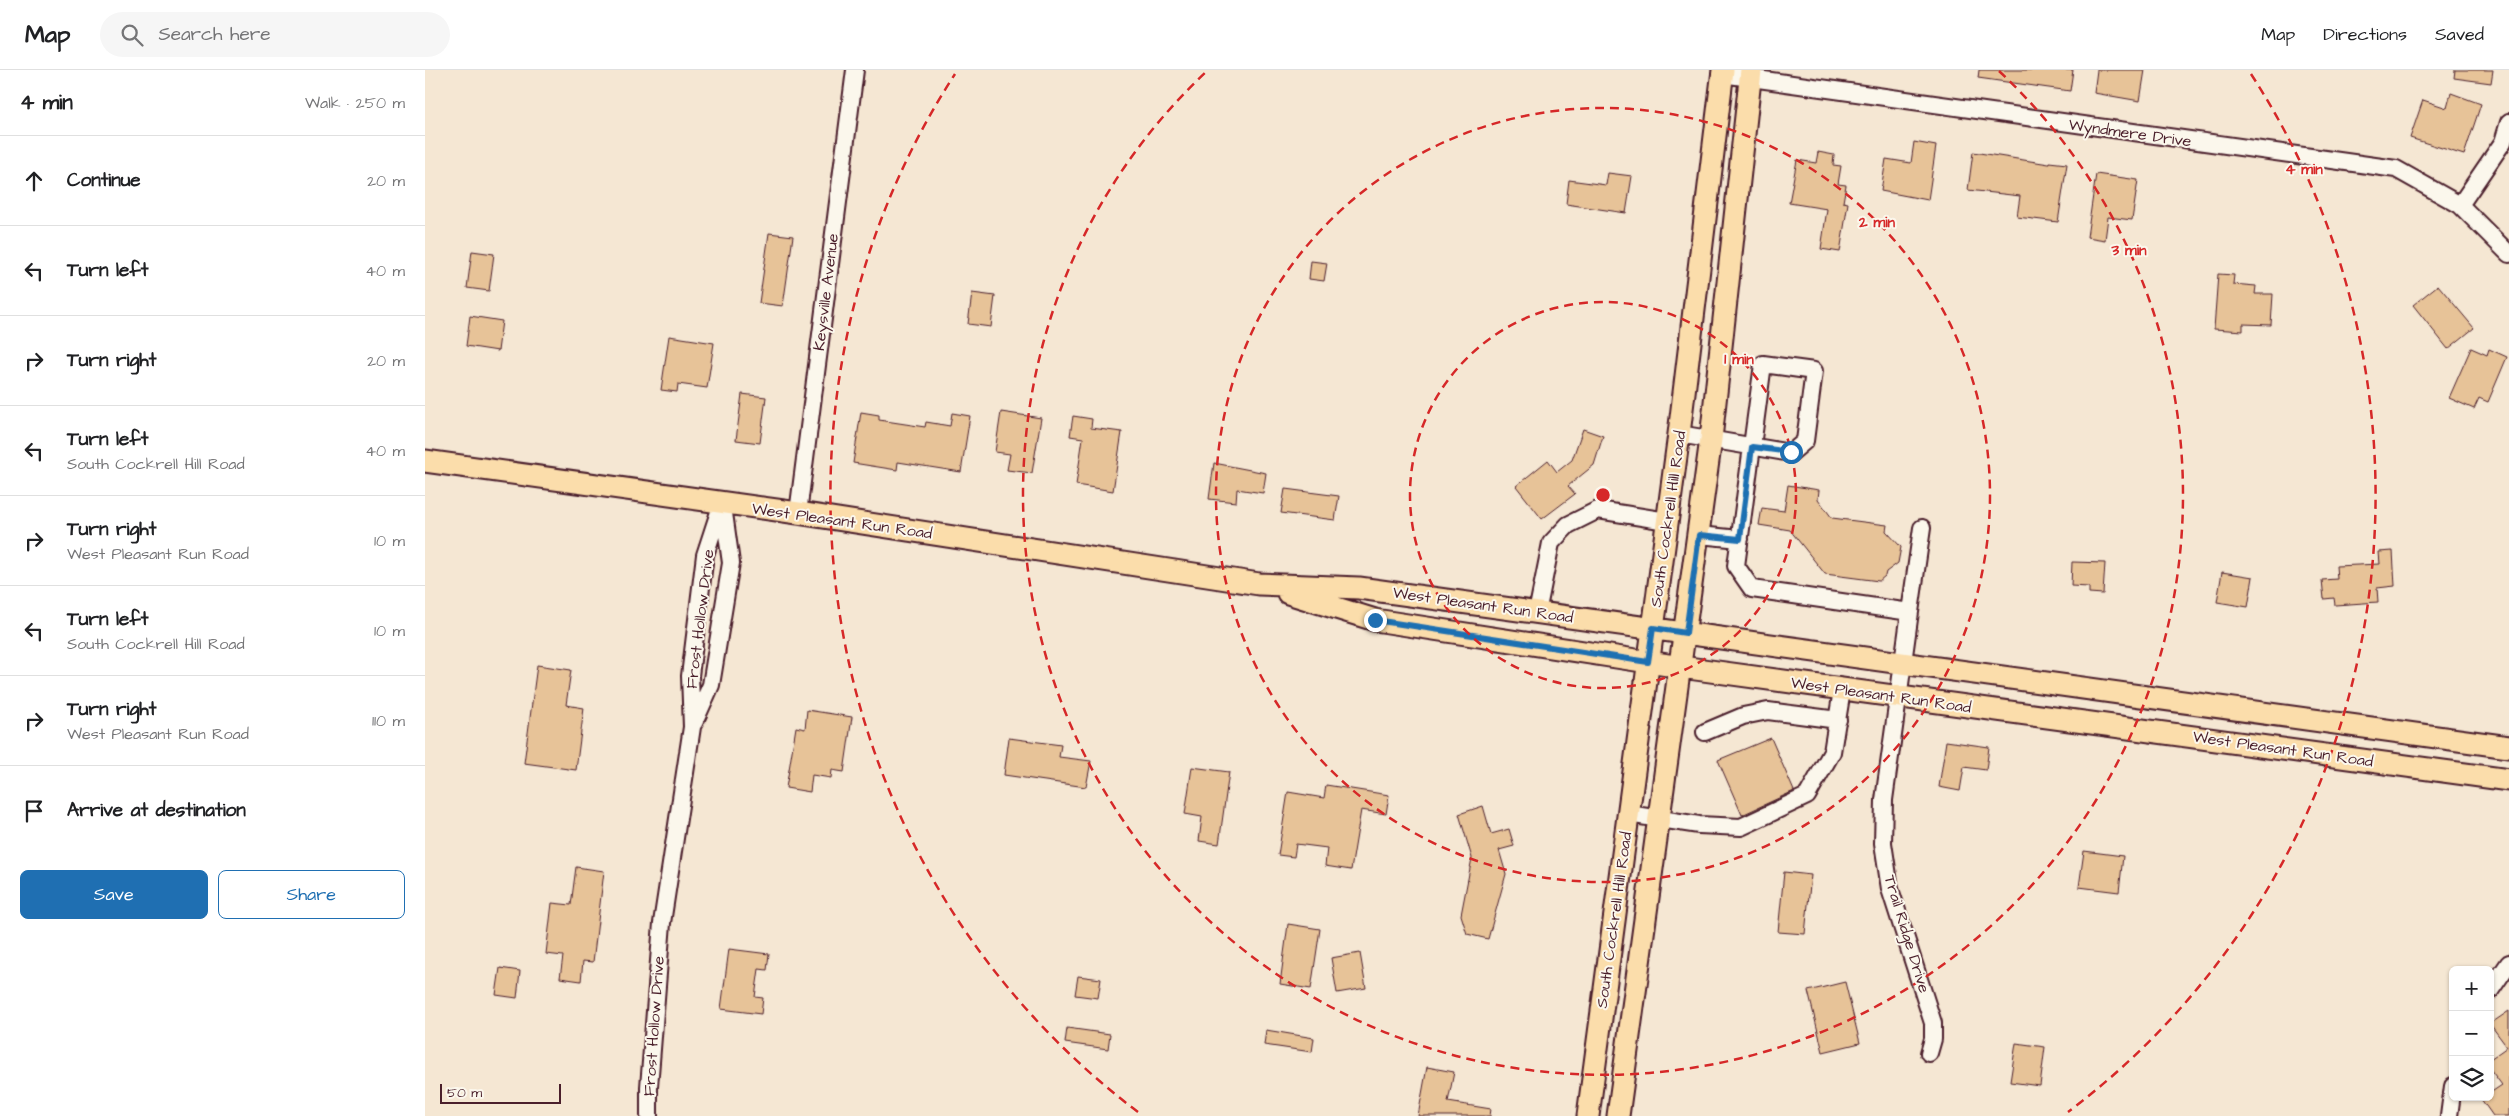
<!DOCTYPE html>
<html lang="en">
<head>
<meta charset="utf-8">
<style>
	body { margin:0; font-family:"Architects Daughter",sans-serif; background:#f6f6f6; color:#202124 }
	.controls { position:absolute; right:15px; bottom:15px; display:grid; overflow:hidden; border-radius:8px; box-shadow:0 1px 4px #0004 }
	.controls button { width:45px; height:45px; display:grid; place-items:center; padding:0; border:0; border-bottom:1px solid #e0e0e0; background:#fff; color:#202124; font:25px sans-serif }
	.scale { position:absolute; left:15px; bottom:12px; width:121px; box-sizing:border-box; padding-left:5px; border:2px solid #4a1f2b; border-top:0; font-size:14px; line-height:18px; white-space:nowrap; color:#4a1f2b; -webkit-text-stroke:4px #fbf7ec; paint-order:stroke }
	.stop { position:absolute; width:15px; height:15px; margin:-11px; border:4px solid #1f6fb2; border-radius:50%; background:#fff }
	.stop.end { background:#1f6fb2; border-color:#fff; box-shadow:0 1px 5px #0008 }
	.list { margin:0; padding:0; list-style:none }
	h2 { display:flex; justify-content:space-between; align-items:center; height:65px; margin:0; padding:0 20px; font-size:21px }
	h2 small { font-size:16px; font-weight:400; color:#757577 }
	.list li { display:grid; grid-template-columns:32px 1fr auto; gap:15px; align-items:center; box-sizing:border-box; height:90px; padding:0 20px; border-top:1px solid #e0e0e0 }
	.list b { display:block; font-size:19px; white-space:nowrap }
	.list p { margin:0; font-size:16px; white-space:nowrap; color:#757577 }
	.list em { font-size:16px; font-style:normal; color:#757577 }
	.actions { display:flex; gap:10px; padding:15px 20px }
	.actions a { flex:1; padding:11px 0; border:1px solid #1f6fb2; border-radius:8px; text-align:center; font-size:18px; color:#1f6fb2 }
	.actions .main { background:#1f6fb2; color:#fff }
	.icon { flex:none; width:28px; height:28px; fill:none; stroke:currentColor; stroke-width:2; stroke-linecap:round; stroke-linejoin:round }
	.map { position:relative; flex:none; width:2084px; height:1046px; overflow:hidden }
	header { display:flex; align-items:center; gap:30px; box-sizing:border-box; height:70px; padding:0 25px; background:#fff; border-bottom:1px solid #e0e0e0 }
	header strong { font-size:24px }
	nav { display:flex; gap:28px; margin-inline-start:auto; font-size:18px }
	.search { width:350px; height:45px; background:#f6f6f6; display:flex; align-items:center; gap:12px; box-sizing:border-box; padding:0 18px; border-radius:28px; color:#757577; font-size:19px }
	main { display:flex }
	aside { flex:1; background:#fff }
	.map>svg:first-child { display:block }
	.building { fill:#e7c398; stroke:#4a1f2b }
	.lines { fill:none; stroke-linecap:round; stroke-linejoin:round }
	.minor-casing { stroke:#4a1f2b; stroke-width:20 }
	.major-casing { stroke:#4a1f2b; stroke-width:25 }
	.minor { stroke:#fbf7ec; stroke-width:16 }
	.major { stroke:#fbddab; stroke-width:21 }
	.route { stroke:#1f6fb2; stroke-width:6 }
	.ring { fill:none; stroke:#d62828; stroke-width:2.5; stroke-dasharray:9 6 }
	.labels { text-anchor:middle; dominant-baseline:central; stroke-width:4; stroke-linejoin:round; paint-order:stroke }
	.street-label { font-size:16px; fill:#4a1f2b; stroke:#fbf7ec }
	.centre { fill:#d62828; stroke:#fbf7ec; stroke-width:2.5 }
	.ring-label { font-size:15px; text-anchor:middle; font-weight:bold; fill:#d62828; stroke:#fbf7ec; stroke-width:4; stroke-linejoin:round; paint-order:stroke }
</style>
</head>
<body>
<header>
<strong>Map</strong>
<div class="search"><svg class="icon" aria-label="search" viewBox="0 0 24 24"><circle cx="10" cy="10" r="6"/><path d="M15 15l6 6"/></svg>Search here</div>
<nav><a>Map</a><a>Directions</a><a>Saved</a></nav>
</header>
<main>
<aside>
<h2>4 min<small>Walk · 250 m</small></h2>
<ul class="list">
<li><svg class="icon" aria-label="ahead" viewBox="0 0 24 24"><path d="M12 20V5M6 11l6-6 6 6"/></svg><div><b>Continue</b></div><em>20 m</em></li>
<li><svg class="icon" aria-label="left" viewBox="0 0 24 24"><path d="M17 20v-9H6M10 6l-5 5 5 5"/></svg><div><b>Turn left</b></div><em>40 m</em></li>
<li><svg class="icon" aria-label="right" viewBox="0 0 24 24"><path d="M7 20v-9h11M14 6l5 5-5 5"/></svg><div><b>Turn right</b></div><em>20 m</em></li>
<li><svg class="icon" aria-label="left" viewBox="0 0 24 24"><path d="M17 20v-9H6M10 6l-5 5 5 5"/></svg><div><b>Turn left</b><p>South Cockrell Hill Road</p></div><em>40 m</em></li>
<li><svg class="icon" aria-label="right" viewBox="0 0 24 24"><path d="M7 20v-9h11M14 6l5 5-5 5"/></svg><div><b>Turn right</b><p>West Pleasant Run Road</p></div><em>10 m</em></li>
<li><svg class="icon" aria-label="left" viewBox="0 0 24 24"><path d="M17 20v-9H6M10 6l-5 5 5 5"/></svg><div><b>Turn left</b><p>South Cockrell Hill Road</p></div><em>10 m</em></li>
<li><svg class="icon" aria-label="right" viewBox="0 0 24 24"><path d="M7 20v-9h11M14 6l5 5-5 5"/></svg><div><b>Turn right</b><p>West Pleasant Run Road</p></div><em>110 m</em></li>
<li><svg class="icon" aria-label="arrive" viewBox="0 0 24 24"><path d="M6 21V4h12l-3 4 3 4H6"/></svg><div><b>Arrive at destination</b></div></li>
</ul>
<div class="actions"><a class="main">Save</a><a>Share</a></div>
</aside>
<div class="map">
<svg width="2084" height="1046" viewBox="0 0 2084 1046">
	<rect width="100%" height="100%" fill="#f5e7d3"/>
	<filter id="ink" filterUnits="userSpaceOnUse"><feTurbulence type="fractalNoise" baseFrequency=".02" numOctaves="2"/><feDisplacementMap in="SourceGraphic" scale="10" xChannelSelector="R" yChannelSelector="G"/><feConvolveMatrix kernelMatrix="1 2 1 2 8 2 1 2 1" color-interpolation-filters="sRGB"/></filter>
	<g filter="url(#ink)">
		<!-- building -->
		<path class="building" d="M1554,0H1648L1645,21L1553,8Z
			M1672,0H1720L1715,31L1669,23Z
			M2030,0H2068L2066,13L2029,8Z
			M2026,23L2056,34L2039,85L1985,68L1998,30L2022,38Z
			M1489,72L1511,76L1503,130L1456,121L1461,89L1486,93Z
			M1393,82L1409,85L1408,95L1416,96L1413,114L1421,115L1418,132L1423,133L1415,182L1396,179L1402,139L1364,133L1372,90L1391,93Z
			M1548,82L1624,94V92L1642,94L1633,152L1592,147L1595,126L1543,120Z
			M1183,103L1207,106L1201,143L1141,134L1144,110L1181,115Z
			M1671,104L1713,110L1707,150L1683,147L1680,170L1662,167Z
			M344,163L368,166L358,236L334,233Z
			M47,181L69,184L64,221L42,218Z
			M886,191L902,193L899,211L884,209Z
			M1793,204L1809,205L1808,214L1831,216L1830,224H1848L1846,255L1818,254V261L1789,259Z
			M2013,215L2049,258L2023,279L1988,235Z
			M547,223L570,226L566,257L543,254Z
			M45,246L77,251L73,281L41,276Z
			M244,266L289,273L282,318L253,314L252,322L236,320Z
			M2046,278L2062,285L2064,279L2082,287L2063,332L2054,328L2049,339L2024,328Z
			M317,324L341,327L335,373L311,370Z
			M436,342L454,345V350L500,357L501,352L525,356L527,343L545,346L536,402L473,392L472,400L428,393Z
			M576,342L616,348L607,403L582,400L585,384L570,382Z
			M648,346L667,349L666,358L697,362L688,421L651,415L658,368L645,366Z
			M1158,359L1178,366L1169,395L1143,416L1150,424L1117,449L1091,416L1123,390L1132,402L1147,390Z
			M789,393L841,403L838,423L812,419L811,432L784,429Z
			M1363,415L1394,420L1393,429L1407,448L1462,455L1461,461L1476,477L1473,493L1461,502L1460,506L1454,511L1400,504L1365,460L1334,455L1337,438L1359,441Z
			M860,419L914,426L910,450L856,443Z
			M1968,481L1970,516L1952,518L1953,532L1910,535L1909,528L1899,529L1897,510L1912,509L1911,496L1955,494L1954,482Z
			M1647,492L1680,493L1678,524L1664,523V517L1646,516Z
			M1797,502L1828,507L1823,537L1792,532Z
			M112,595L146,600L141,635L159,638L151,700L99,693Z
			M382,640L427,647L419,702L407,700L406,708L387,705L385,722L361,718L371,657L380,659Z
			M584,668L636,675L634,687L666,691L661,717L579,705Z
			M1346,668L1369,721L1317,745L1293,690Z
			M1521,671L1564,677L1561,700L1539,697L1535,721L1514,717Z
			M767,697L804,702L794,774L774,771L777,747L760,744Z
			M901,715L964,725L961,744L936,740L926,800L900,796L902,778L871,774L869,787L853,785L863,722L899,728Z
			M1058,736L1066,764L1084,759L1089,776L1074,780L1081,804L1063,869L1042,864L1036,845L1047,788L1034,744Z
			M1659,781L1698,786L1694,822L1654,817Z
			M151,797L179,801L168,892L158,891L156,911L135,908L138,886L121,884L127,833L146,835Z
			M1359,802L1386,805L1380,864L1353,862Z
			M863,854L895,859L886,919L855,914Z
			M304,879L344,884L342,900L334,899L330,927L338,928L336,944L296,939Z
			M935,883L941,918L912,923L906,888Z
			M75,898L95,901L92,928L71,925Z
			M653,906L676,909L673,928L650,925Z
			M1420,912L1435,973L1398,982L1383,921Z
			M2084,941V1046H2068L2056,1029L2065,1027V1023L2077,1015L2065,999V989L2082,977L2065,954Z
			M642,958L685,964L683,979L640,973Z
			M841,960L889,968L887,982L839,975Z
			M1591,973L1620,977L1615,1016L1585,1012Z
			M1002,997L1029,1002L1023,1032L1066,1039L1065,1046H993Z"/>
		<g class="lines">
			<defs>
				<path id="minor" d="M1297,4L1971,99L2035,135L2084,184
					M2035,135L2078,72L2084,52
					M1254,364L1366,383L1380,371L1389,301L1338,294L1311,496L1327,519L1485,542L1459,730L1458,773L1465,819L1508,953V969L1504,983
					M373,443L430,0
					M1274,465L1315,469
					M1485,542L1497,458
					M1112,543L1126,473L1143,455L1173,440L1242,451
					M269,653L286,615L306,493L298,436
					M1280,662L1318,646L1343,641L1413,650
					M1203,744L1274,755L1316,757L1382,726L1407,682L1417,620
					M2065,921L2084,893
					M224,1046V1017L237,853L267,657L265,606L280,485L297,433
					M2024,1046L2028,1016"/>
				<path id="major" d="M0,391L373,443L834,514L934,518L2084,677
					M863,523L950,550L1256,597L2084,710
					M1163,1046L1254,364L1298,0
					M1193,1046L1286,369L1326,0"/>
			</defs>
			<!-- minor casing -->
			<use href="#minor" class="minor-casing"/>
			<!-- major casing -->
			<use href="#major" class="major-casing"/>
			<!-- minor -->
			<use href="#minor" class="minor"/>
			<!-- major -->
			<use href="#major" class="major"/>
		</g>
	</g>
	<g class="lines" filter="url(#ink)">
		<!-- route -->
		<path class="route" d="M950,550L1223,592L1228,558L1261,563L1274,465L1315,469L1327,377L1366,382"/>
	</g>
	<!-- distance rings -->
	<g class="ring">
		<circle cx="1178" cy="425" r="193"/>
		<circle cx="1178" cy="425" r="387"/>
		<path d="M1574 1A580 580 0 1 1 782 1"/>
		<path d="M713 1042A773 773 0 0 1 530 4M1826 4A773 773 0 0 1 1643 1042"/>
	</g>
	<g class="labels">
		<!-- street labels -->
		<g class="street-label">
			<text transform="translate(1705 63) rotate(8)">Wyndmere Drive</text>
			<text transform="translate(401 222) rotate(-83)">Keysville Avenue</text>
			<text transform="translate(1243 449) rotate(-82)">South Cockrell Hill Road</text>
			<text transform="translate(417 451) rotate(8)">West Pleasant Run Road</text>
			<text transform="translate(1058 535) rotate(8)">West Pleasant Run Road</text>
			<text transform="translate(275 549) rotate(-83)">Frost Hollow Drive</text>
			<text transform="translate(1456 625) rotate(8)">West Pleasant Run Road</text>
			<text transform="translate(1858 679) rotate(8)">West Pleasant Run Road</text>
			<text transform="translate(1189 850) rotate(-82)">South Cockrell Hill Road</text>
			<text transform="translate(1482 864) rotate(73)">Trail Ridge Drive</text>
			<text transform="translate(229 956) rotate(-86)">Frost Hollow Drive</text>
		</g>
	</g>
	<circle cx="1178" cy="425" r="8" class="centre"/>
	<g class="ring-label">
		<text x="1879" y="104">4 min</text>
		<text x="1452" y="157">2 min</text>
		<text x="1704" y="185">3 min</text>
		<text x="1314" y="294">1 min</text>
	</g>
</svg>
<div class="controls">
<button>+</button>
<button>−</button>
<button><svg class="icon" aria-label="layers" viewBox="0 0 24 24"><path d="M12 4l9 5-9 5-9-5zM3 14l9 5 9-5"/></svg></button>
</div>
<div class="scale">50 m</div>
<div class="stop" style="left:1366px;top:382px"></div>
<div class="stop end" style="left:950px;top:550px"></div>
</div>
</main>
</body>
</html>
